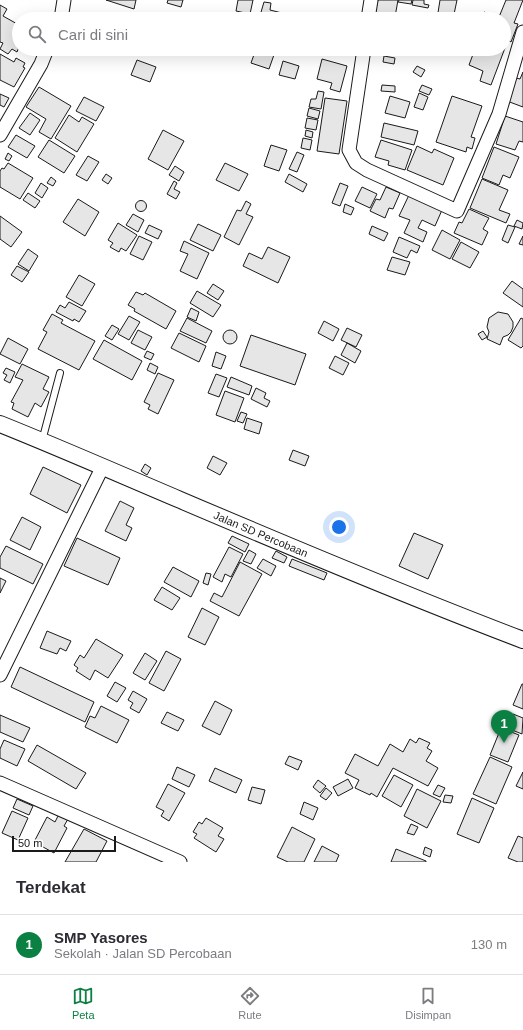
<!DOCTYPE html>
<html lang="id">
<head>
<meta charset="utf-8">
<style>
	body { margin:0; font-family:Helvetica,sans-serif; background:#f7f7f7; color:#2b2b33 }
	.scale { position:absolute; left:12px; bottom:10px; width:104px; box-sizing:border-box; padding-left:4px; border:2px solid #1a1a1a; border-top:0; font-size:11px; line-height:14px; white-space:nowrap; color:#1a1a1a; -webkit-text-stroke:3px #fff; paint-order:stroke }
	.you { position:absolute; left:339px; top:527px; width:14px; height:14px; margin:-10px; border:3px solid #fff; border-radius:50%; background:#1a73e8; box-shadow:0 0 0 6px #1a73e833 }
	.badge { display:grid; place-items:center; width:26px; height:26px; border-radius:50%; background:#0b8043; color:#fff; font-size:13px; font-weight:700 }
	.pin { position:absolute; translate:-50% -33px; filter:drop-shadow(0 1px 2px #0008) }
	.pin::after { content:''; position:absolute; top:21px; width:14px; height:12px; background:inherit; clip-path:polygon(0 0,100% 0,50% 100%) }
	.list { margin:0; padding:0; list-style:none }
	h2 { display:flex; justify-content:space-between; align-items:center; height:52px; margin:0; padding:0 16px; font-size:17px }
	h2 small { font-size:13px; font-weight:400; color:#7c7c81 }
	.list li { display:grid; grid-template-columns:26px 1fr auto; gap:12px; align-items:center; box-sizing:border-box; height:60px; padding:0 16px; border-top:1px solid #e1e1e2 }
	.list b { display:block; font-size:15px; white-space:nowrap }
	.list p { margin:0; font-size:13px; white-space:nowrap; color:#7c7c81 }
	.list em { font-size:13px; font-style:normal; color:#7c7c81 }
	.icon { flex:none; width:22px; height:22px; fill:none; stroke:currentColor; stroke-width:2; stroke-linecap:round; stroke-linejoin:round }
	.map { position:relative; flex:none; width:523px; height:862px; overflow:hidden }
	.search { position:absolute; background:#fff; box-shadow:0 4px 16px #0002; left:12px; right:12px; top:12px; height:44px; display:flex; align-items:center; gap:10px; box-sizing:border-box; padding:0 14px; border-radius:22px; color:#7c7c81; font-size:15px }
	.sheet { height:112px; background:#fff }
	nav { display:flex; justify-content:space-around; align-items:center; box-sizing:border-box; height:56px; border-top:1px solid #e1e1e2; background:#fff; font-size:11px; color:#7c7c81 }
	nav a { display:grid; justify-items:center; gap:2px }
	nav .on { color:#0b8043 }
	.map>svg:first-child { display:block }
	.building { fill:#e6e6e6; stroke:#1a1a1a }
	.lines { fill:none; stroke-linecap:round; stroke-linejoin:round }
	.service-casing { stroke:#1a1a1a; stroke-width:8 }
	.minor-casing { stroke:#1a1a1a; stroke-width:15 }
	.tertiary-casing { stroke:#1a1a1a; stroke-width:18 }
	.service { stroke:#fff; stroke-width:6 }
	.minor { stroke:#fff; stroke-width:13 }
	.tertiary { stroke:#fff; stroke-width:16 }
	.labels { text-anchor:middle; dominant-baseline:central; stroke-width:3; stroke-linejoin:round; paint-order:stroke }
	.street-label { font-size:11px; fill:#1a1a1a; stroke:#fff }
</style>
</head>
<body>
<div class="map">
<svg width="523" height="862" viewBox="0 0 523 862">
	<rect width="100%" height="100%" fill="#fff"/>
	<!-- building -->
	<path class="building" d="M106,0H136L134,9Z
		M168,0H183L181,7L167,3Z
		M238,0H253L250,14L236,11Z
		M378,0H398L395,17L375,13Z
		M399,0H412L411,4L398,2Z
		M413,0H424V4L429,5L428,8L412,5Z
		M440,0H457L453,19H437Z
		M506,0H523L514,23L518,24L511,42L508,40L491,85L480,81L483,71L469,65L475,49H504V19H481L484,12L499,17Z
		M264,2L271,3L270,10L294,16L293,19H259Z
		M0,5L7,9L3,16L19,25V36L16,41L19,43V47L17,52L12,49L8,54L0,49L3,43L0,42Z
		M32,15L41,19H31Z
		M103,16L111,19H97V17L102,19Z
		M256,49H276L269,69L251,63Z
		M0,54L14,62L16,58L25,63L23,67L25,68L14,87L0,80Z
		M384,56L395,58L394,64L383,62Z
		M322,59L347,66L340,92L330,89L332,83L317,79Z
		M137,60L156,67L150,82L131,75Z
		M283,61L299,66L295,79L279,75Z
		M417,66L425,70L421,77L413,72Z
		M523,72V107L507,101L516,78L520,79Z
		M382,85L395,86V92L381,91Z
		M422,85L432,89L429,95L419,91Z
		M39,87L71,106L51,139L39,132L46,119L26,107Z
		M318,91L324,92L321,109L309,107L311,99H316Z
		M419,93L428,97L423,110L414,107Z
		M0,94L9,98L4,107L0,105Z
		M390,96L410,102L405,118L385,113Z
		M452,96L482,106L471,137L475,138L472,149L467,147L466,152L436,142Z
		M84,97L104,107L96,121L76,111Z
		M325,98L347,101L339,154L317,151Z
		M309,108L320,111L318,119L307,116Z
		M30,113L40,120L30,135L19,128Z
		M69,115L79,122L82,117L94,124L77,152L55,138Z
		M505,116L523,122V142L519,141L515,150L496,144Z
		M307,118L318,120L316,130L305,128Z
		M384,123L418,131L414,145L381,137Z
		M163,130L184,141L168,170L148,159Z
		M306,130L313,132L312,138L305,136Z
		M16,135L35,146L27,158L8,147Z
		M303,138L312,140L310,150L301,148Z
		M49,140L75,156L64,173L38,157Z
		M381,140L412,150L405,170L388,165L389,161L375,157Z
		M271,145L287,150L279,171L264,166Z
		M417,146L432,153L434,149L454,158L443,185L407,170Z
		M494,147L519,157L510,178L503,175L499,185L482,178Z
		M297,152L304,155L297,172L289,169Z
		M8,153L12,156L9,161L5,159Z
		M88,156L99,162L87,181L76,175Z
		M8,163L33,178L20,199L0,187V171L2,168L4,169Z
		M225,163L248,174L239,191L216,180Z
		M175,166L184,172L179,181L169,175Z
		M106,174L112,178L108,184L102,180Z
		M289,174L307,184L303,192L285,182Z
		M51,177L56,181L53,186L47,183Z
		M482,179L508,190L499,210L510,214L506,223L470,208Z
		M174,181L177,183L174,189L180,192L176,199L167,194Z
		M41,183L48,188L42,198L35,193Z
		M340,183L348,186L340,206L332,203Z
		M362,187L377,194L370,208L355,201Z
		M386,187L400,193L393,209L389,208L385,218L370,211L376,199L380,200Z
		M28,193L40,201L35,208L23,200Z
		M409,195L442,210L435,226L422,220L418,228L427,232L423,242L404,233L410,220L399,216Z
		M78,199L99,212L85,236L63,222Z
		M135.5 206a5.5 5.5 0 1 1 11 0a5.5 5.5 0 1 1-11 0Z
		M246,201L251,204L246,214L253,217L239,245L224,237L237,210L241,211Z
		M345,204L354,208L351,215L343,212Z
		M469,209L489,218L483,229L488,232L482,245L454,233L459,222L462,223Z
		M133,214L144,220L138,232L126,225Z
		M0,216L22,232L11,247L0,239Z
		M517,220L523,223L522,229L514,226Z
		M118,223L137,235L126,251L121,248L119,252L110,247L113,243L108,240Z
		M198,224L221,235L213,251L190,240Z
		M149,225L162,231L158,239L145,233Z
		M508,225L515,227L508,243L502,240Z
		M372,226L388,233L384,241L369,234Z
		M442,230L460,240L450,259L432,250Z
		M139,236L152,242L143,260L130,254Z
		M523,236V245L519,244Z
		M399,237L420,246L417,253L411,250L407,258L393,252Z
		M184,241L209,253L197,279L180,271L188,254L180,251Z
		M461,242L479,252L470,268L452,259Z
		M268,247L290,257L278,283L243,266L249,253L262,259Z
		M28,249L38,256L29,271L18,264Z
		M392,257L410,262L405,275L387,270Z
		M17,266L29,272L22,282L11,275Z
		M79,275L95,284L82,306L66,297Z
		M512,281L523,289V307L503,293Z
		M213,284L224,291L218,300L207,293Z
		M197,291L221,305L213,317L190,303Z
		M136,292L143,295L145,293L176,311L166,329L134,311L135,309L128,305Z
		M69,302L86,311L79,322L74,319L73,321L56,312L60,305L65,308Z
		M191,308L199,312L196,321L187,317Z
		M498,312L508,314L513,322V327L511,332L508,335L503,337L500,345L487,339L489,332L487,327L489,318Z
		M52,314L63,320L61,323L95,341L79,370L38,349L47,332L43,330Z
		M129,316L140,322L129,340L118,334Z
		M187,318L212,331L206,343L180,331Z
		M521,318L523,319V346L521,348L508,340Z
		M324,321L339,329L333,341L318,333Z
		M112,325L119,329L112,340L105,336Z
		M347,328L362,335L356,347L341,340Z
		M138,330L152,337L145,350L131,343Z
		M223 337a7 7 0 1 1 14 0a7 7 0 1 1-14 0Z
		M483,331L487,337L482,340L478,334Z
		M179,333L206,346L199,362L171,348Z
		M251,335L306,354L295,385L240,366Z
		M8,338L28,349L20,364L0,354Z
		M104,340L142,361L132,380L93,359Z
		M347,343L361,351L355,363L341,355Z
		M147,351L154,354L151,360L144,357Z
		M216,352L226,356L221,369L212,366Z
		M335,356L349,363L343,375L329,368Z
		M150,363L158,367L155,374L147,370Z
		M22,364L49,377L43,389L49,392L41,407L35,403L28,417L12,409L14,403L11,402L23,380L15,377Z
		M6,368L15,372L10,383L4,380L7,375L3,373Z
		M158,373L174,380L158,414L148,409L150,405L144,402Z
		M216,374L227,378L219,397L208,393Z
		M231,377L252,386L249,395L227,387Z
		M256,388L266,393L264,398L270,401L267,407L251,399Z
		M225,391L244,398L235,422L216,415Z
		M241,412L247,414L243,423L237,421Z
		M247,418L262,423L259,434L244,429Z
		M293,450L309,456L305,466L289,460Z
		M213,456L227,463L220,475L207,468Z
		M145,464L151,468L147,475L141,471Z
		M43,467L81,485L67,513L30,494Z
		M120,501L134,508L126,525L132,528L126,541L105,531Z
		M22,517L41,527L30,550L10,540Z
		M414,533L443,545L428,579L399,566Z
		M232,536L249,544L245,552L228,543Z
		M77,538L120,558L108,585L64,566Z
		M6,546L43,564L33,584L0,568V557Z
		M229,547L243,554L231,577L225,574L222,582L213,577Z
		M249,550L256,554L251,564L243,561Z
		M276,551L287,557L284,563L272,558Z
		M263,559L276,566L271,576L257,568Z
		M292,559L327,573L324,580L289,566Z
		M240,562L262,574L239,616L210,601L214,593L222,597Z
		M173,567L199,581L191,597L164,582Z
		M206,573L211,574L208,585L203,583Z
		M0,578L6,581L0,593Z
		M162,587L180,598L172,610L154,600Z
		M202,608L219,617L205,645L188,637Z
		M47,631L71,641L66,651L60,648L57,654L40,648Z
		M96,639L123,655L108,678L95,670L90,680L76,671L78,668L74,665L80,655L84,658Z
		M166,651L181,659L164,691L149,683Z
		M145,653L157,661L145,680L133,673Z
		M20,667L94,702L85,722L11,687Z
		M115,682L126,688L117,702L107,696Z
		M522,684H523V709L513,705Z
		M133,691L147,699L139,713L130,708L133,703L128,700Z
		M215,701L232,710L220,735L202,726Z
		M101,706L129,720L117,743L85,727L90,716L95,718Z
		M167,712L184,720L178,731L161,723Z
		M513,714L523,718L522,734L507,728Z
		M0,715L30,728L23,742L0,732Z
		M501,728L519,735L508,762L490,755Z
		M419,738L430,743L427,748L432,751L426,761L438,768L428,786L393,768L377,797L371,793L370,795L355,788L359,780L345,773L355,754L378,766L390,744L403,752L410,739L416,743Z
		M4,740L25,749L17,766L0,758V749Z
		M37,745L86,773L76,789L28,761Z
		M289,756L302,761L298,770L285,764Z
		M490,757L512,767L496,804L473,794Z
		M177,767L195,775L189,787L172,779Z
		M215,768L242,780L236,793L209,781Z
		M523,772V789L516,786Z
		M394,775L413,785L401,807L382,796Z
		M348,779L353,788L338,796L333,787Z
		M318,780L326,786L320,793L313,787Z
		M168,784L185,793L169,821L161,816L164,811L156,807Z
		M438,785L445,788L440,797L433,794Z
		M252,787L265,790L261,804L248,800Z
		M326,788L332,793L326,800L320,796Z
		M417,789L441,801L427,828L404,816Z
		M445,795L453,796L451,803L443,802Z
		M472,798L494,808L479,843L457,834Z
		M17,799L33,806L29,815L13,808Z
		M304,802L318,808L313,820L300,814Z
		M12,811L28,818L18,840L2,833Z
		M59,814L68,819L64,826L67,828L54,853L34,842L47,817L55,822Z
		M206,818L223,828L218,836L224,839L216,852L194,838L197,834L193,832L199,822L202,824Z
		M411,824L418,827L414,835L407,833Z
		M292,827L315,839L304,862H288L277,857Z
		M84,829L107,841L96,862H65Z
		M518,836L523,838V862H518L508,858Z
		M322,846L339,855L336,862H314Z
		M425,847L432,850L430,857L423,854Z
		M396,849L426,861V862H391Z"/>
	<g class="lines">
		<defs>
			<path id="service" d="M42,441L60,373"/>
			<path id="minor" d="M61,19L64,0
				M368,19L371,0
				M364,49L349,150L356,163L367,170L457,211L499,114L523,32
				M0,135L41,64L47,49
				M0,675L103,466
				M0,783L180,862"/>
			<g id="tertiary">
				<path id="s1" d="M0,424C60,448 119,474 178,499C293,548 407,596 523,640"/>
			</g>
		</defs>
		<!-- service casing -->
		<use href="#service" class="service-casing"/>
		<!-- minor casing -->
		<use href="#minor" class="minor-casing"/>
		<!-- tertiary casing -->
		<use href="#tertiary" class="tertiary-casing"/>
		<!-- service -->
		<use href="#service" class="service"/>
		<!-- minor -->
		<use href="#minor" class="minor"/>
		<!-- tertiary -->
		<use href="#tertiary" class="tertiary"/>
	</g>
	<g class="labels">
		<!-- street labels -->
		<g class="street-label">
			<text stroke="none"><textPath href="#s1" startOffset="283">Jalan SD Percobaan</textPath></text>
		</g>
	</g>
</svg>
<div class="scale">50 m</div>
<div class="you"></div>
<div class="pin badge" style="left:504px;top:743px">1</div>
<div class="search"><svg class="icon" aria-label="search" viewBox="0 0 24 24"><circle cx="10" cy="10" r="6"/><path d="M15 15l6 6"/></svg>Cari di sini</div>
</div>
<section class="sheet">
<h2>Terdekat<small></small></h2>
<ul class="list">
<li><span class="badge">1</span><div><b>SMP Yasores</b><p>Sekolah · Jalan SD Percobaan</p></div><em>130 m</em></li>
</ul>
</section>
<nav>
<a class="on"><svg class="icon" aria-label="map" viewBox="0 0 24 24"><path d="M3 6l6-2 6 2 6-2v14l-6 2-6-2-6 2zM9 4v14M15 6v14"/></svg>Peta</a>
<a><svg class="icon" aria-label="directions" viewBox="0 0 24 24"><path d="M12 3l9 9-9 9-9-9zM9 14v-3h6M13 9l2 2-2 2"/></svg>Rute</a>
<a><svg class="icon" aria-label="saved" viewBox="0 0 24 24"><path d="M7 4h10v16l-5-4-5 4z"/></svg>Disimpan</a>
</nav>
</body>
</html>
